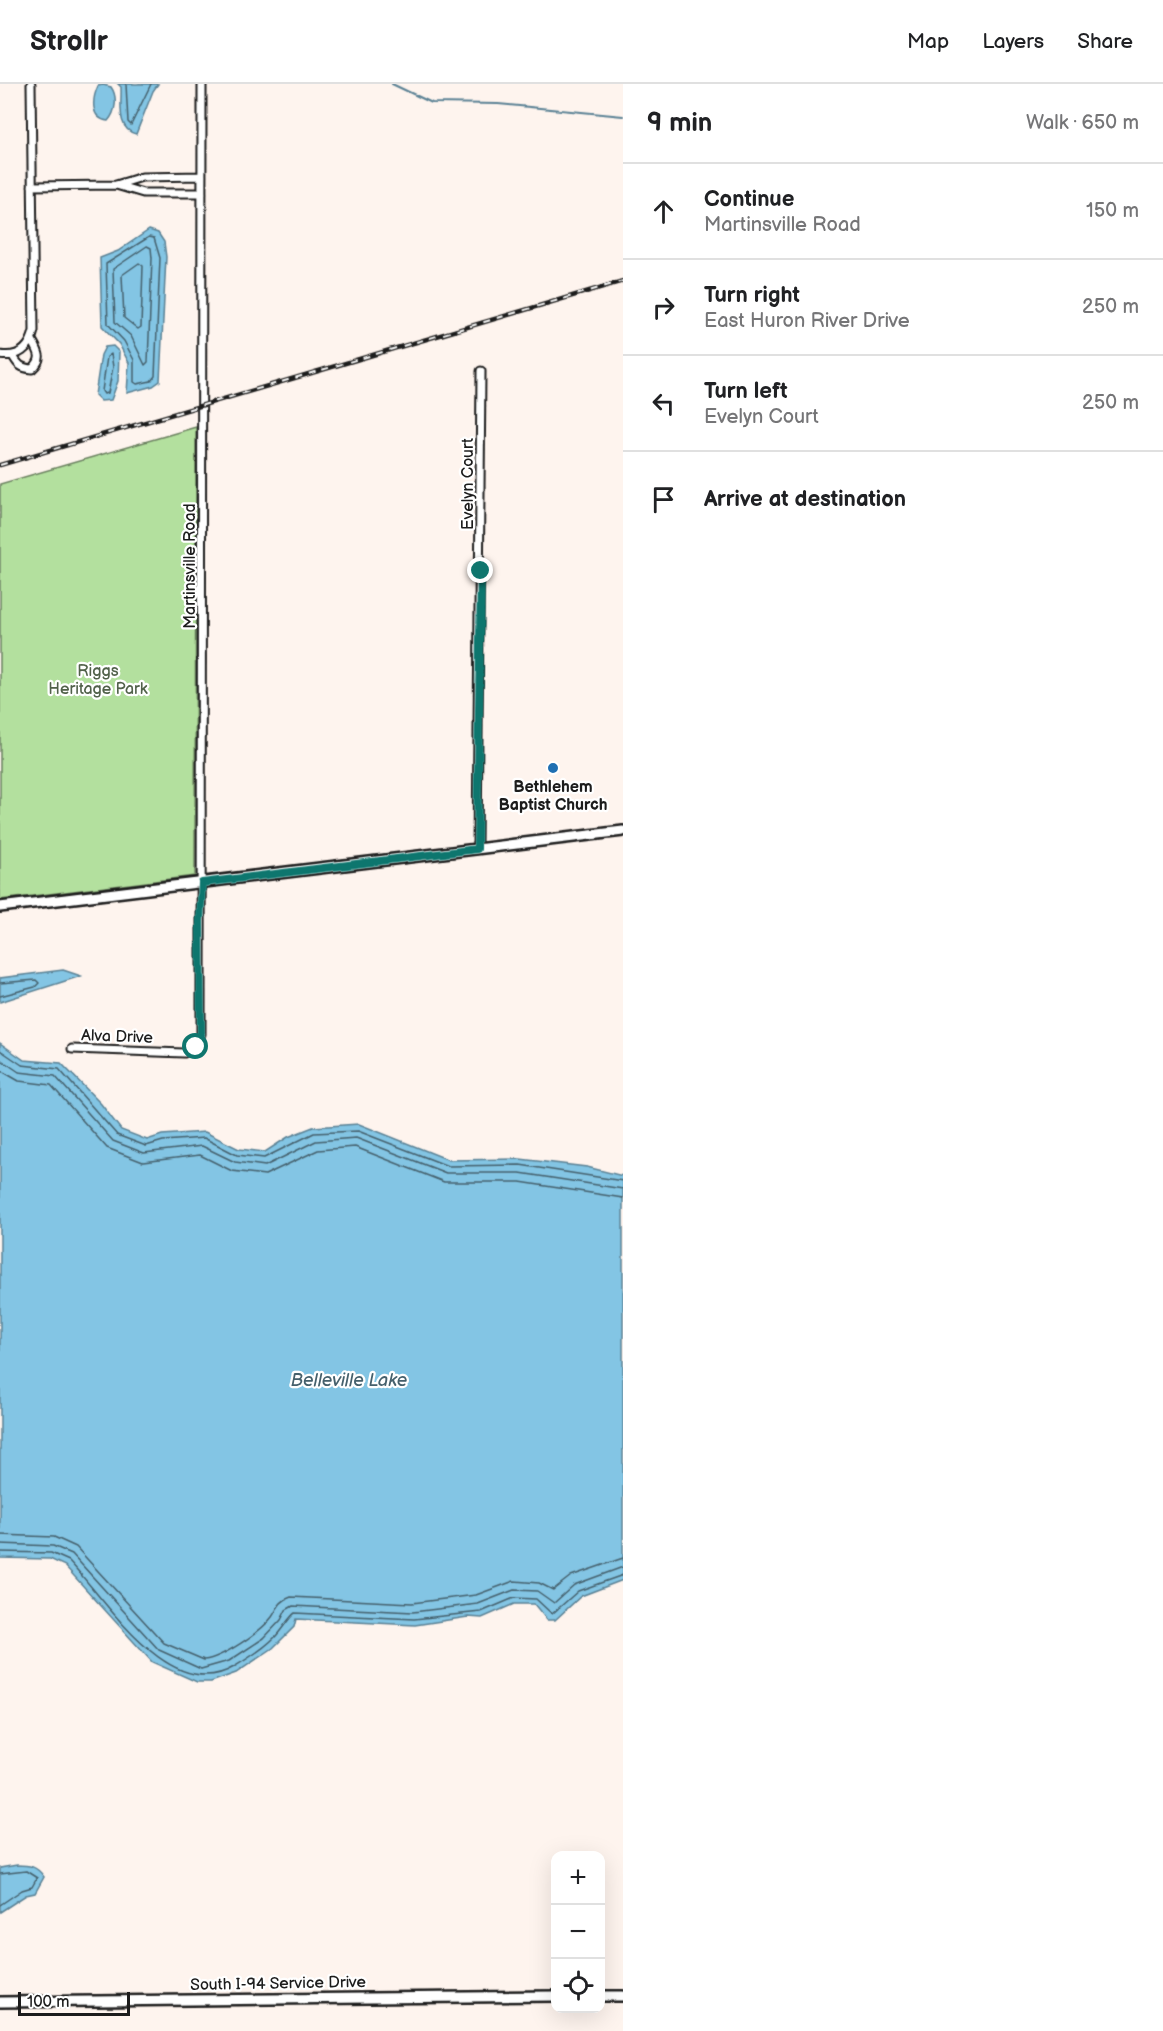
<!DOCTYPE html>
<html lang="en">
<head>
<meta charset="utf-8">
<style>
	body { margin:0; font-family:"Balsamiq Sans",sans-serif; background:#f2f2f2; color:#202124 }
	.controls { position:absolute; right:18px; bottom:18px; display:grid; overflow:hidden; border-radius:12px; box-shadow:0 6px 24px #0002 }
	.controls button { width:54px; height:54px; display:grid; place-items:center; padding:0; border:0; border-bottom:2px solid #e0e0e0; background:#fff; color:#202124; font:30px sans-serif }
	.scale { position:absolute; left:18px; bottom:15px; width:112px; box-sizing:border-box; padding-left:6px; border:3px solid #1c1c1c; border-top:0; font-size:16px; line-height:21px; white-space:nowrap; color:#1c1c1c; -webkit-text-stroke:4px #fff; paint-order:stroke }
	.stop { position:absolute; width:18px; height:18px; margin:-14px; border:4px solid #0f766e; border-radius:50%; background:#fff }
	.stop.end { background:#0f766e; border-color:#fff; box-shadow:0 2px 6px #0008 }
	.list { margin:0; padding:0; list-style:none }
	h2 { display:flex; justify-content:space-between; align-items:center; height:78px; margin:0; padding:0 24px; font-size:26px }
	h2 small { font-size:20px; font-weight:400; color:#757577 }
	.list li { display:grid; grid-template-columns:39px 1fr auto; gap:18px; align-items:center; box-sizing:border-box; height:96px; padding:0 24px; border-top:2px solid #e0e0e0 }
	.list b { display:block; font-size:22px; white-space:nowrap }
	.list p { margin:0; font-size:20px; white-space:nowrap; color:#757577 }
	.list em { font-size:20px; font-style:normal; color:#757577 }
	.icon { flex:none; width:33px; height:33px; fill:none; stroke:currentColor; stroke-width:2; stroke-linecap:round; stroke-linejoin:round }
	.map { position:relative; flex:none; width:623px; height:1947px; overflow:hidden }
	header { display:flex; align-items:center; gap:36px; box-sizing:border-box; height:84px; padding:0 30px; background:#fff; border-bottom:2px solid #e0e0e0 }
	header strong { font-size:28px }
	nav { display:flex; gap:33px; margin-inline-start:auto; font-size:21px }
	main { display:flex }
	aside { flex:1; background:#fff }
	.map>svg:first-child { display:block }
	.green { fill:#b3e09e; stroke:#687e5d; stroke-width:1.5 }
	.water { fill:#83c5e4; stroke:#5a8194; stroke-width:1.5 }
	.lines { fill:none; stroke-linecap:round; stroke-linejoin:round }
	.shore { stroke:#45606c; stroke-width:1.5 }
	.stream { stroke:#5a8194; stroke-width:2 }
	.street-casing { stroke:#1c1c1c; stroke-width:11 }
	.secondary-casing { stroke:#1c1c1c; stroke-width:14 }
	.street { stroke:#fff; stroke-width:7 }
	.secondary { stroke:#fff; stroke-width:9 }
	.rail-casing { stroke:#1c1c1c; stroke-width:4.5 }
	.rail { stroke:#fff; stroke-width:2; stroke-dasharray:7; stroke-linecap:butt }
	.route { stroke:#0f766e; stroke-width:8 }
	.poi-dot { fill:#1f6fb2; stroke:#fff; stroke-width:2 }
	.labels { text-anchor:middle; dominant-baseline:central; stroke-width:4.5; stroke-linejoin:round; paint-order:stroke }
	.street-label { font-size:16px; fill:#1c1c1c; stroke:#fff }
	.park-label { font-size:16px; fill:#51614a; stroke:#fff }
	.poi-label { font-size:16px; font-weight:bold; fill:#1c1c1c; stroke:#fff }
	.water-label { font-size:18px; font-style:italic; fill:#45606c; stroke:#fff }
</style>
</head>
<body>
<header>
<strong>Strollr</strong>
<nav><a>Map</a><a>Layers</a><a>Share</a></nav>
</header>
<main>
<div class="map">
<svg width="623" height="1947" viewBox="0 0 623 1947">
	<rect width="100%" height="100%" fill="#fef4ee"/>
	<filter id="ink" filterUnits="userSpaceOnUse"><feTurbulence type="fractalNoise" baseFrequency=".0167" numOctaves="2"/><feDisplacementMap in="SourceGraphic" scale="12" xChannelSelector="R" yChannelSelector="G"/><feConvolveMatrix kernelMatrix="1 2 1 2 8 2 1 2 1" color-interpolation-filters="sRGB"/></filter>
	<g filter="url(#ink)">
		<!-- green -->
		<path class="green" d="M196,343L195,792L0,816V400Z"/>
		<!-- water -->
		<path class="water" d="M118,0H158L153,7L136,50C116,45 122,20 121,3Z
			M103,1L111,3C118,13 116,28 108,37C90,35 92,15 98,2Z
			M149,146L158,149L164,158L166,173L160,297L153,302L127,309L129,279L119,260L102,242L100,174L118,167Z
			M113,262L119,268L118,297L111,316L101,317L95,311L101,271L105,263Z
			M63,886L81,892L0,918V894Z
			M0,959L24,976L61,979L101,1020L121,1046L147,1056L162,1051L205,1048L239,1065L265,1068L288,1053L313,1043L359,1040L449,1076L520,1075L587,1083L623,1092V1496L581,1512L555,1536H547L534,1520H514L482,1534L468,1533L415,1541L296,1535L294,1543L273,1564L236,1589L211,1598H197L152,1578L65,1482L50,1475L0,1474Z
			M17,1781C29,1781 37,1782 44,1793L35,1809L26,1811L0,1828V1784Z"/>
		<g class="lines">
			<!-- shore -->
			<path class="shore" d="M126,0L128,38L131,41L151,0
				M149,153L154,154L160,174L155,292L151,297L137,300L134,298V276L124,257L108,240L106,180Z
				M147,162L151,164L152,174L148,278L145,281L131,252L115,238L113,185Z
				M139,179L143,182L141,243L138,245L124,234L122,191Z
				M111,270L113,283L108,309L104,310L102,307L107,273Z
				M0,899L36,896L39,899L35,903L0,912
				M0,966L22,981L59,985L117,1051L146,1062L163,1057L204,1054L237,1071L264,1074L314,1049L358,1047L448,1082L520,1081L623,1097
				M0,975L19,988L55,992L113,1057L144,1069L202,1062L235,1078L265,1082L316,1057L356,1054L446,1089H520L623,1105
				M0,986L19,997L51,1001L107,1064L143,1078L200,1071L232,1087L265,1091L318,1066L355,1063L444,1098H520L623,1114
				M0,1451L54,1453L76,1463L164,1559L204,1576C222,1574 261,1548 272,1533C278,1524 279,1517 291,1513L412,1519L476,1511L514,1497L539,1499L553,1506L571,1492L623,1474
				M0,1460L53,1462L72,1470L159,1566L201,1585L229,1577L264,1554L281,1536L286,1526L293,1522L413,1528L478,1520L514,1506L537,1507L554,1519L574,1501L623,1483
				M0,1468L51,1469L69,1477C106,1516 170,1621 234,1583C247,1575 264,1565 275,1553C281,1547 290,1532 295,1529L414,1535L481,1528L514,1514L536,1515L552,1530L578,1507L623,1491
				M0,1790L26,1787L37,1794L32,1803L22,1806L0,1821"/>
			<!-- stream -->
			<path class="stream" d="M392,0L432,19L498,20L623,32"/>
			<defs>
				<path id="street" d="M116,101L143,109H202
					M32,102L116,101L142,93L202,92
					M0,271C18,274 30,265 34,247L31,0
					M13,272C18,281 21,284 32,285C44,275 39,268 32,256
					M477,765L481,287
					M72,965L184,969L196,963L201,950L202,0"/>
				<path id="secondary" d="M0,823L623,747
					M600,1912H623
					M0,1918L556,1912"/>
			</defs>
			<!-- street casing -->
			<use href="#street" class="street-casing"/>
			<!-- secondary casing -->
			<use href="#secondary" class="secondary-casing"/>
			<!-- street -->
			<use href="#street" class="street"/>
			<!-- secondary -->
			<use href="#secondary" class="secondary"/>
			<defs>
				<path id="rail" d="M0,381L623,197"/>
			</defs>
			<!-- rail casing -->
			<use href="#rail" class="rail-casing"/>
			<!-- rail -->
			<use href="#rail" class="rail"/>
		</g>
	</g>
	<g class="lines" filter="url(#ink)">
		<!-- route -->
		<path class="route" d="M196,963L201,950L200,837L202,799L477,765L481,487"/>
	</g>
	<!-- markers -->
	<circle class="poi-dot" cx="553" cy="684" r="6"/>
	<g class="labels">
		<!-- street labels -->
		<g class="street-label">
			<text transform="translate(468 400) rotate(-90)">Evelyn Court</text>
			<text transform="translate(190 482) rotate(-90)">Martinsville Road</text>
			<text transform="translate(117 953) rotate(2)">Alva Drive</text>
			<text transform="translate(278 1900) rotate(-1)">South I-94 Service Drive</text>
		</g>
		<!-- park labels -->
		<g class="park-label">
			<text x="98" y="587">Riggs<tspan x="98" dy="18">Heritage Park</tspan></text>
		</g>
		<!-- poi labels -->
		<g class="poi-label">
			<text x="553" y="703">Bethlehem<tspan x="553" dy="18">Baptist Church</tspan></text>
		</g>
		<!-- water labels -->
		<g class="water-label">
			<text x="349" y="1296">Belleville Lake</text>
		</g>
	</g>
</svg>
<div class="controls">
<button>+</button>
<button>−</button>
<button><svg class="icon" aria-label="locate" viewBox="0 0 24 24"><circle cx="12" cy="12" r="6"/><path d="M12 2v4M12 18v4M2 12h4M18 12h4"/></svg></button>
</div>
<div class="scale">100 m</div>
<div class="stop" style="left:196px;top:963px"></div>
<div class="stop end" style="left:481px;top:487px"></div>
</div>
<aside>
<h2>9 min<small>Walk · 650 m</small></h2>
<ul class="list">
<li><svg class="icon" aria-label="ahead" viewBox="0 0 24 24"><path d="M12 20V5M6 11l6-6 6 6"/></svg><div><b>Continue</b><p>Martinsville Road</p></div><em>150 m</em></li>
<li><svg class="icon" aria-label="right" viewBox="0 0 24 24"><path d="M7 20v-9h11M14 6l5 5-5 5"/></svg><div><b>Turn right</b><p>East Huron River Drive</p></div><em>250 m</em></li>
<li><svg class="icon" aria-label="left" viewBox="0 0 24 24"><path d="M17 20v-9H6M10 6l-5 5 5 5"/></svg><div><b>Turn left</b><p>Evelyn Court</p></div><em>250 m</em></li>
<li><svg class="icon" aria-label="arrive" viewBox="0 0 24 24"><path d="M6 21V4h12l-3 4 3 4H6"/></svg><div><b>Arrive at destination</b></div></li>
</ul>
</aside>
</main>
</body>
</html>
